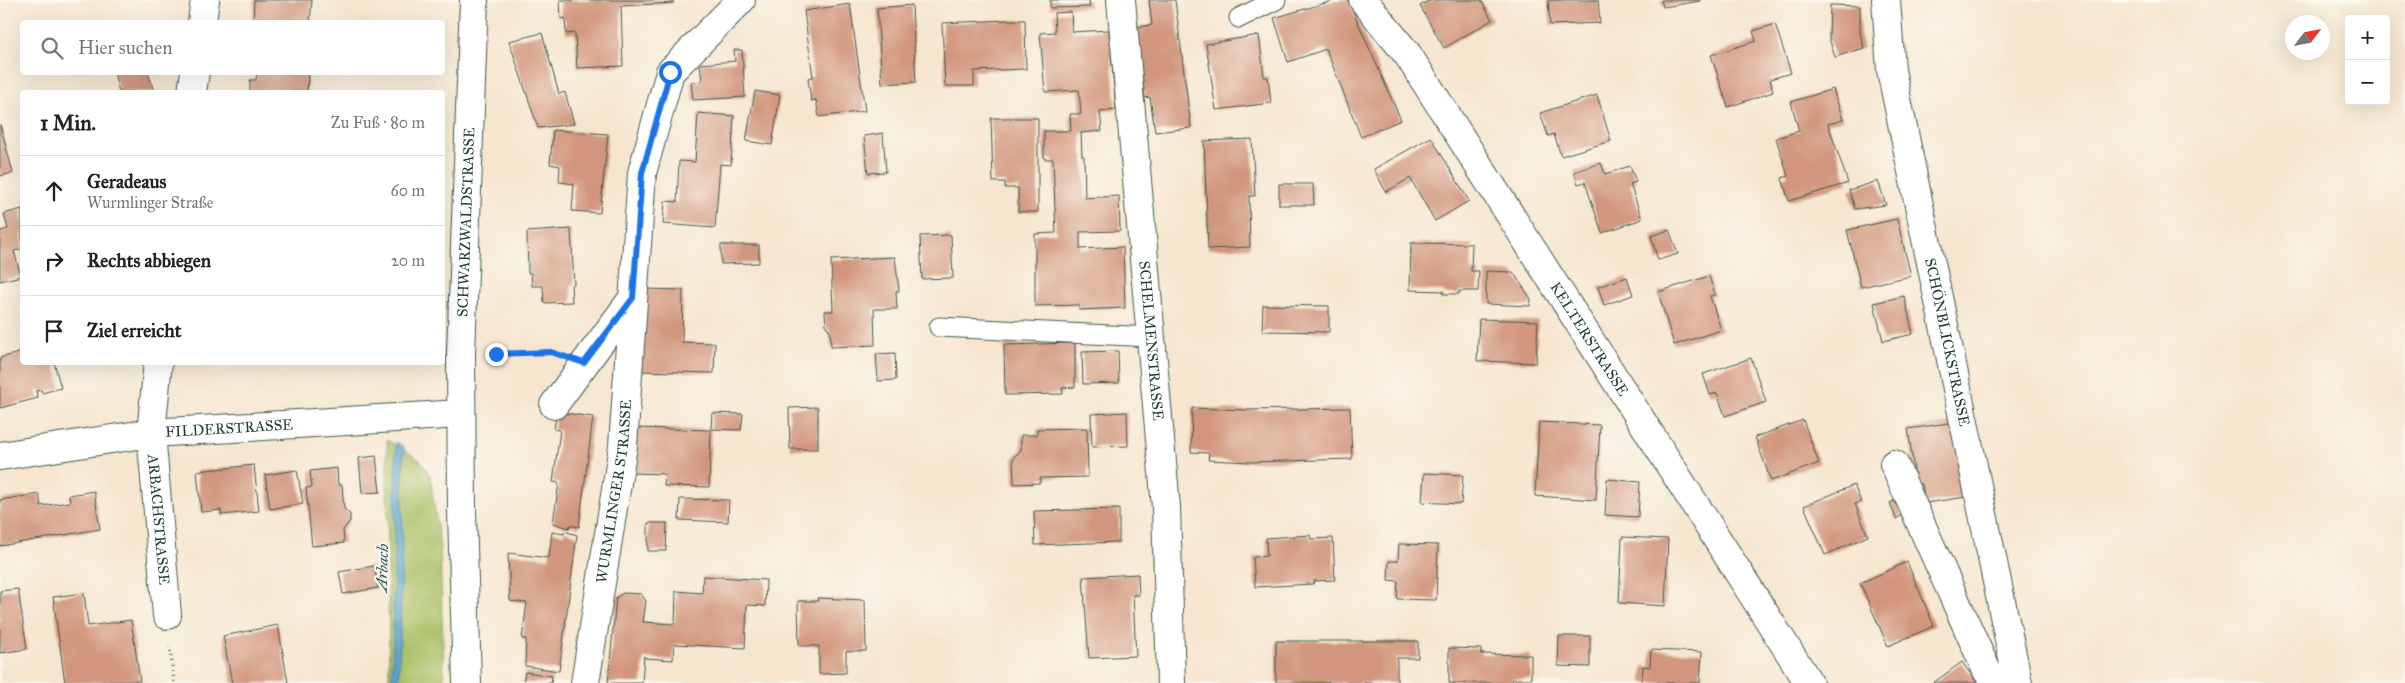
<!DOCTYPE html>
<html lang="de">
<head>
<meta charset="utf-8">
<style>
	body { margin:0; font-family:"IM FELL Great Primer",serif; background:#f2f2f2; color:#222 }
	.controls { position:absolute; right:15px; top:15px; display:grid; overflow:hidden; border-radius:5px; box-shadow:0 5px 20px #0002 }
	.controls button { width:45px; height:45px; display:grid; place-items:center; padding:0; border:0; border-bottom:1px solid #e0e0e0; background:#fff; color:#222; font:25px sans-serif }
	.compass { position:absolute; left:2285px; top:15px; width:45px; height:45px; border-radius:50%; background:#fff; box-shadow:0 5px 20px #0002; rotate:58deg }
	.stop { position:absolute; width:15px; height:15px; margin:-11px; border:4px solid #1a73e8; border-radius:50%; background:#fff }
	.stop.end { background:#1a73e8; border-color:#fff; box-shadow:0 1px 5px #0008 }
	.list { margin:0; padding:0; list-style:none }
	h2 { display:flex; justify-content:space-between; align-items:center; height:65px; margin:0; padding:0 20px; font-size:21px }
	h2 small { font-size:16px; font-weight:400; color:#767676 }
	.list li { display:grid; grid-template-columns:32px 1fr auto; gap:15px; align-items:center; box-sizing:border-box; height:70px; padding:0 20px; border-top:1px solid #e0e0e0 }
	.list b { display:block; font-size:19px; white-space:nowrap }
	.list p { margin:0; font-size:16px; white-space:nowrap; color:#767676 }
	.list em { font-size:16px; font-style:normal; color:#767676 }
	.icon { flex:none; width:28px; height:28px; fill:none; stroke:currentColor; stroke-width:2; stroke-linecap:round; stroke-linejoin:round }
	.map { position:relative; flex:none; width:2405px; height:683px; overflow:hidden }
	.search { position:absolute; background:#fff; box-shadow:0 5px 20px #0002; left:20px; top:20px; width:425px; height:55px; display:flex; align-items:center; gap:12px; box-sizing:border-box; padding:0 18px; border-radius:5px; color:#767676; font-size:19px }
	.panel { position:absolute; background:#fff; box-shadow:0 5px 20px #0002; left:20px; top:90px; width:425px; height:275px; border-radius:5px }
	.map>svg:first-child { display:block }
	.green { fill:#a9bf64; stroke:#647e4c }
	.water { fill:#58a2cf; stroke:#3c7082 }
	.building { fill:#d1967d }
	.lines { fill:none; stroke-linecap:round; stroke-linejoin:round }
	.lane-casing { stroke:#3f564b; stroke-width:21 }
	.street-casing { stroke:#3f564b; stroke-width:30 }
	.secondary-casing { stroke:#3f564b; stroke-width:30 }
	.path { stroke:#3f564b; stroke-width:3; stroke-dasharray:1 4; stroke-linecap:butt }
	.lane { stroke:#fff; stroke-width:19 }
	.street { stroke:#fff; stroke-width:28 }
	.secondary { stroke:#fff; stroke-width:28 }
	.route { stroke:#1a73e8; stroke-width:6 }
	.labels { text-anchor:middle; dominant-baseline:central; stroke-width:4.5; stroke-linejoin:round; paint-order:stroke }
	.street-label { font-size:15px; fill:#1f3d34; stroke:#fbf7ec }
	.water-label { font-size:16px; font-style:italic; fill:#305b62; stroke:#fbf7ec }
</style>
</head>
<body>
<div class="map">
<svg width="2405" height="683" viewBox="0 0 2405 683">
	<rect width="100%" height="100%" fill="#fbf7ec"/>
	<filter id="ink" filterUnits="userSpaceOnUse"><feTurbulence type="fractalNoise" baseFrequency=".02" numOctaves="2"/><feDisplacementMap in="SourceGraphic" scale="10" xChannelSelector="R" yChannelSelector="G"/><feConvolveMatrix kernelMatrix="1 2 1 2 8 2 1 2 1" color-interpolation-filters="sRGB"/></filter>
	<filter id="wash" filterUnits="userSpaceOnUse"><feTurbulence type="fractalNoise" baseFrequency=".0096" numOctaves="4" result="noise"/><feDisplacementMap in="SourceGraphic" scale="20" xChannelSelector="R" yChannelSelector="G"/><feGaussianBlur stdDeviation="1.12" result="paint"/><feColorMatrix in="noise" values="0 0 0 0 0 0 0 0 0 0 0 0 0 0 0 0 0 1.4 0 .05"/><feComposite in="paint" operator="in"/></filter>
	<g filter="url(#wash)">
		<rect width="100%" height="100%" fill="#f6e6d0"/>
		<!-- green -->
		<path class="green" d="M387,440L420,460L430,475L440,547L444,683H389Z"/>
		<!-- water -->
		<path class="water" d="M396,442L404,447L399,683H392Z"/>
		<g id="blocks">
			<!-- building -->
			<path class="building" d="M254,0H312L310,22H253Z
				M560,0H673V3L621,6L623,66L577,68L575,33L566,34L565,18L561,19Z
				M1050,0H1089L1090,7L1050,8Z
				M1149,0H1175L1191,128L1155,132L1150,97L1145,98L1136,27L1152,25Z
				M1336,0H1348L1401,120L1361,137L1326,49L1288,62L1274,18Z
				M1430,0H1481L1492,20L1444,48L1420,6Z
				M1548,0H1598L1600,23L1550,25Z
				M1661,0H1700V1L1663,7Z
				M850,4L865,111L819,117L816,100L811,101L808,78L813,77L804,11Z
				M912,5L916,82L882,84L877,8Z
				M1830,5L1860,6V33L1864,48L1835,57L1829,38Z
				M1071,12L1072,32L1109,30L1116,110L1100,112L1102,131L1081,133L1082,156H1084L1085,198L1119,196L1120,231L1080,232V249L1123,247L1125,308L1079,310V305L1035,306V234L1056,233L1053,159H1044V131H1071L1070,114H1081L1079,90L1045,92L1040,33L1055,32L1054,13Z
				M1007,20H1025L1026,69L974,71V86H945L942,23Z
				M1775,24L1791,73L1770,79L1773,92L1728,107L1711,55L1756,41L1753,31Z
				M542,33L559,94L565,92L574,124L538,128L509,41Z
				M1259,35L1264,77H1268L1271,103L1216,110L1206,44Z
				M734,50H742L745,97L693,100L691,82L702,81L700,64L735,61Z
				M114,72H148L154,92H119Z
				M257,72H308L307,92H250V80H256Z
				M1833,89L1843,120L1828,124L1848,183L1789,201L1782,178L1788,176L1776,138L1799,131L1791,102Z
				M755,91L780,95L772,145L746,141Z
				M1597,95L1611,141L1561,156L1554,134L1548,136L1540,113Z
				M698,113L734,116L731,165L720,164L715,228L663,224L665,201L677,202L679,161L695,162Z
				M991,118H1038V212H1018V188H1005V182H993Z
				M0,124L13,173L0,176Z
				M553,130L608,134L600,213L572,211L574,184L559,182L560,166L550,164Z
				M883,133L886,172L868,173L864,136Z
				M1431,137L1469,201L1435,221L1410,178L1386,192L1374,169Z
				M1252,139L1255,196H1249L1250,247L1208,249L1204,141Z
				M1601,163L1605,174L1630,166L1636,182L1630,184L1642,219L1602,233L1585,182L1578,184L1574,172Z
				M1878,181L1886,205L1855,209L1849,190Z
				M1279,184H1313L1314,205H1279Z
				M22,209V249L14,251L21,276L0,281V231L8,229L4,214Z
				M1897,219L1911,276L1861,287L1847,230Z
				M571,229L574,284L571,285L572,302L544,303L543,286H532L531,273H528L527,232Z
				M1669,230L1678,254L1658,260L1651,236Z
				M951,235L953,278L922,279L920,236Z
				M1411,243L1472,244L1471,271H1479L1478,291H1459V294H1443L1444,291L1410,290Z
				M721,245H759V263L721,264Z
				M895,257L899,291H896L897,309H874L875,345L831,347L830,331L826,326L825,311H833L831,260Z
				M1486,271L1513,272L1531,299L1530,306L1486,304Z
				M1709,276L1715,295L1710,296L1721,330L1674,345L1658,292Z
				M1627,277L1633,295L1604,305L1598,287Z
				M643,289L683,290L682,342L715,343L714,373L640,371Z
				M1904,296L1913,334L1883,341L1874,303Z
				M1263,305L1329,306V332L1262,331Z
				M1479,319L1538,321L1536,363L1477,361Z
				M1075,343V387L1062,388L1063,394L1005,395L1004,345Z
				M1118,351L1119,383L1083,384L1082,352Z
				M22,352V362H54L61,388L42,393L41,390L36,391L38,398L0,408V358Z
				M895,353L896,380L878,381L876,354Z
				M1751,358L1766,402L1725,416L1717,393L1710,395L1703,374Z
				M818,407V449H790L789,408Z
				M1192,408L1248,410L1350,408L1352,459L1251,462L1208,460L1209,453L1191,452Z
				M557,412L593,417L579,527L570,525L569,528L553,523L559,483L553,482L560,430L554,429Z
				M1127,412L1128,446L1092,447L1091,414Z
				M712,413L743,414L741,430L711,429Z
				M1803,420L1819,463L1771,481L1755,437Z
				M1539,422L1600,425L1596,500L1535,496Z
				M1955,422L1967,497L1925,503L1922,484H1916L1908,429Z
				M634,428L711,430L709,487L664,486L665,474L633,473Z
				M1087,428L1088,477L1040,478V483L1014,484L1013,458L1021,450V435H1037V429Z
				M376,456L380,492L362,493L359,458Z
				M254,465L259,511L221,515V510L201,512L197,471Z
				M337,468L338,485H342L344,509L350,514V521L343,530L344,543L312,546L306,488L312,487L310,471Z
				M297,470L303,504L270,509L265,475Z
				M1424,473L1463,475L1461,504L1422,502Z
				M1607,479L1640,482L1638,517L1605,515Z
				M1854,485L1861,502L1855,504L1868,536L1825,555L1804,506Z
				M94,491L100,529L0,546V500L39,494L41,506L70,502L69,495Z
				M680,499L729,500L728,522L679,520Z
				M1896,500L1902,515L1896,519L1890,503Z
				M1119,509V542L1035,545L1034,511Z
				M648,523H667L666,551H648Z
				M564,531L577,535L559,671L525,666L526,639H522L527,603L510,601L508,553L549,558L552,532L564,534Z
				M1310,535L1311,539L1333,538L1335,580L1314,581L1313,584L1255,587L1253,557L1267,556L1266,538Z
				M1622,537L1668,539L1665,606L1619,603Z
				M1399,544L1438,545L1436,600L1397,599L1398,581L1388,580L1389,561H1398Z
				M1907,562L1934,626L1888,646L1860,583Z
				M374,566L378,588L343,594L339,572Z
				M1138,574L1139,595H1133L1136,656L1089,658L1083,577Z
				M703,576L766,580L765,606L747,605L745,648L674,644L673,660L645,658L644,656L642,683H608L616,598L623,593L641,594L646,601L643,622L675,624L676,591L702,593Z
				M18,589L27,649L0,653V591Z
				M84,593L88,626L131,620L140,681L65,683L53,597Z
				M817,598L865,600L866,651H846V673L819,674V646H799L798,601H818Z
				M278,625L288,683H232L223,636Z
				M1559,636H1590V667L1558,666Z
				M1276,641H1418V658H1397V683L1276,682Z
				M1449,648L1481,649V654L1531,655V679H1512V683H1449Z
				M1651,650L1702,652L1700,683H1642L1643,666L1650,667Z
				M1962,662L1977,683H1933Z
				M525,672L552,676L551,683H523Z"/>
		</g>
	</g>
	<g filter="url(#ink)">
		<use href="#blocks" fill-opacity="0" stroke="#3f564b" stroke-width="1"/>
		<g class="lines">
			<defs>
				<path id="lane" d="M1239,18L1276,0
					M939,327L1152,337"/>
				<g id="street">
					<path id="s1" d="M1121,0L1166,507L1171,683"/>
					<path id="s2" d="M1363,0L1408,55L1809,683"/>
					<path id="s3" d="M1886,0L1891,70L2018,683"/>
					<path d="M202,22L205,0"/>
					<path d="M192,92L195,72"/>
					<path id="s4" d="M158,362L151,433L167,615"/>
					<path d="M554,405L633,298"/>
					<path id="s5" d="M0,456L151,433L461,414"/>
					<path d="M1894,464L1987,671L1997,683"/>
					<path id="s6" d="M585,683L623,446L642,173L670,72L741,0"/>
				</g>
				<g id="secondary">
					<path id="s7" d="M467,683L462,512L461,354L474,0"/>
				</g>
			</defs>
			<!-- lane casing -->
			<use href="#lane" class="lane-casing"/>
			<!-- street casing -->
			<use href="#street" class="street-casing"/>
			<!-- secondary casing -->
			<use href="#secondary" class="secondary-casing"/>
			<!-- path -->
			<path class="path" d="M492,354L553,353
				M170,646L174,683"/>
			<!-- lane -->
			<use href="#lane" class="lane"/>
			<!-- street -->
			<use href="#street" class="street"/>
			<!-- secondary -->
			<use href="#secondary" class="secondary"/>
		</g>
	</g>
	<g class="lines" filter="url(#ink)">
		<!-- route -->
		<path class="route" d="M496,354L551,352L584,363L633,298L642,173L670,72"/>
	</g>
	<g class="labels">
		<!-- street labels -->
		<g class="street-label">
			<text stroke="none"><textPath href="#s7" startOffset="461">SCHWARZWALDSTRASSE</textPath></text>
			<text stroke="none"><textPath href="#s2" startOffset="408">KELTERSTRASSE</textPath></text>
			<text stroke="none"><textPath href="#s1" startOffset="342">SCHELMENSTRASSE</textPath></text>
			<text stroke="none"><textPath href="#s3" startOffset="348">SCHÖNBLICKSTRASSE</textPath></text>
			<text stroke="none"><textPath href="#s5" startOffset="231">FILDERSTRASSE</textPath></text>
			<text stroke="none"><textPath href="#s6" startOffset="194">WURMLINGER STRASSE</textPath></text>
			<text stroke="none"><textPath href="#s4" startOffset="158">ARBACHSTRASSE</textPath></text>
		</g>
		<!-- water labels -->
		<g class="water-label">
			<text transform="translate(382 568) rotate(-88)">Arbach</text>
		</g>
	</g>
</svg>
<div class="controls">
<button>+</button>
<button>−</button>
</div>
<svg class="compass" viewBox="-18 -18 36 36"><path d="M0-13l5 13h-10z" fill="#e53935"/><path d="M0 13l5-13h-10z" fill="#767676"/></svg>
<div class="stop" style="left:670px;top:72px"></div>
<div class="stop end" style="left:496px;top:354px"></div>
<div class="search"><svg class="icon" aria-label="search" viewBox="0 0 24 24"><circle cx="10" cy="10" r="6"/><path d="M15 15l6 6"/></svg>Hier suchen</div>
<section class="panel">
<h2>1 Min.<small>Zu Fuß · 80 m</small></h2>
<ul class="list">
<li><svg class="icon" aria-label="ahead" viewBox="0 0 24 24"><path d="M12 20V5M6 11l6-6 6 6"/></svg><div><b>Geradeaus</b><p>Wurmlinger Straße</p></div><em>60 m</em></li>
<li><svg class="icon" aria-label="right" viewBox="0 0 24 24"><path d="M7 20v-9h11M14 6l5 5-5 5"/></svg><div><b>Rechts abbiegen</b></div><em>20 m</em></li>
<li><svg class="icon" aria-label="arrive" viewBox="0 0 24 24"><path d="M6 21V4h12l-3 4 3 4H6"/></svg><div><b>Ziel erreicht</b></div></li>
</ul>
</section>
</div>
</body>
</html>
